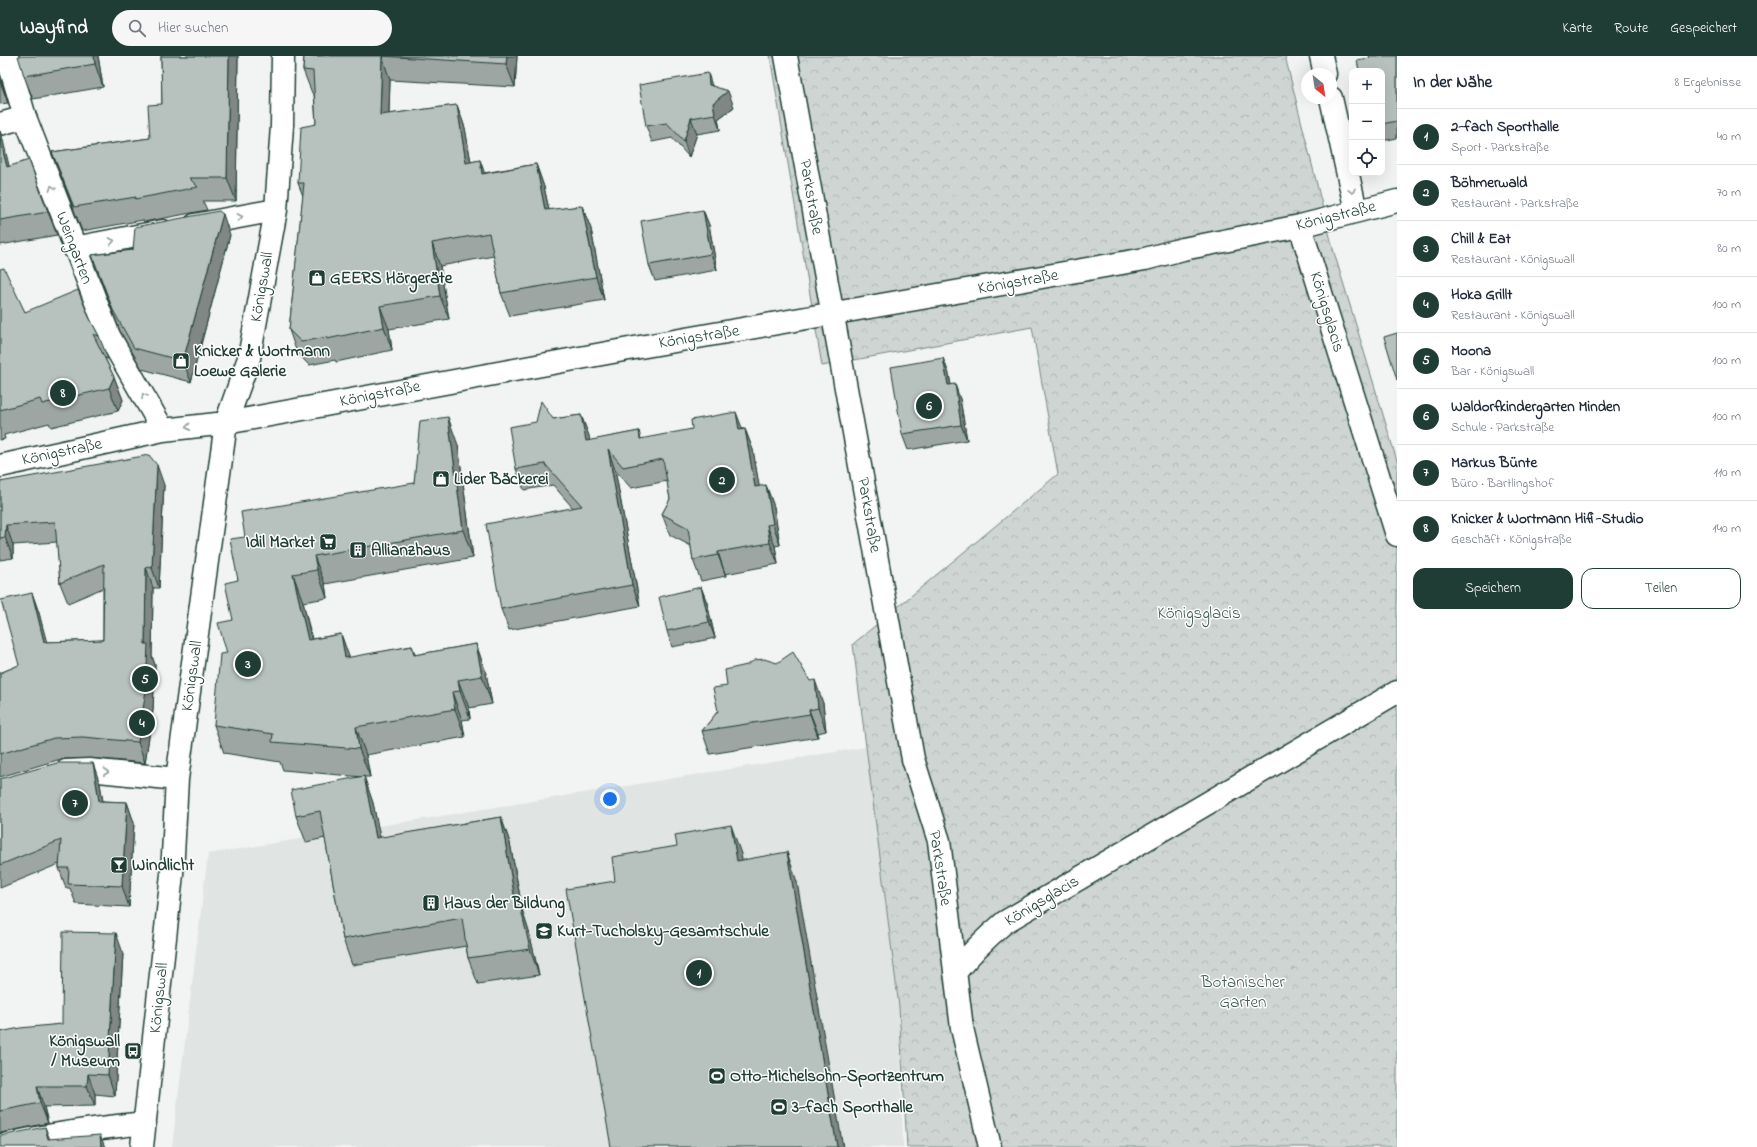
<!DOCTYPE html>
<html lang="de">
<head>
<meta charset="utf-8">
<style>
	body { margin:0; font-family:"Indie Flower",sans-serif; background:#f6f6f7; color:#1f2937 }
	.controls { position:absolute; right:12px; top:12px; display:grid; overflow:hidden; border-radius:8px; box-shadow:0 4px 16px #0002 }
	.controls button { width:36px; height:36px; display:grid; place-items:center; padding:0; border:0; border-bottom:1px solid #e0e1e3; background:#fff; color:#1f2937; font:20px sans-serif }
	.compass { position:absolute; left:1301px; top:12px; width:36px; height:36px; border-radius:50%; background:#fff; box-shadow:0 4px 16px #0002; rotate:150deg }
	.you { position:absolute; left:610px; top:743px; width:14px; height:14px; margin:-10px; border:3px solid #fff; border-radius:50%; background:#1a73e8; box-shadow:0 0 0 6px #1a73e833 }
	.badge { display:grid; place-items:center; width:26px; height:26px; border-radius:50%; background:#1f3d34; color:#fff; font-size:13px; font-weight:700 }
	.pin { position:absolute; translate:-50% -50%; border:2px solid #fff; box-shadow:0 1px 4px #0006 }
	.list { margin:0; padding:0; list-style:none }
	h2 { display:flex; justify-content:space-between; align-items:center; height:52px; margin:0; padding:0 16px; font-size:17px }
	h2 small { font-size:13px; font-weight:400; color:#747a83 }
	.list li { display:grid; grid-template-columns:26px 1fr auto; gap:12px; align-items:center; box-sizing:border-box; height:56px; padding:0 16px; border-top:1px solid #e0e1e3 }
	.list b { display:block; font-size:15px; white-space:nowrap }
	.list p { margin:0; font-size:13px; white-space:nowrap; color:#747a83 }
	.list em { font-size:13px; font-style:normal; color:#747a83 }
	.actions { display:flex; gap:8px; padding:12px 16px }
	.actions a { flex:1; padding:9px 0; border:1px solid #1f3d34; border-radius:12px; text-align:center; font-size:14px; color:#1f3d34 }
	.actions .main { background:#1f3d34; color:#fff }
	.icon { flex:none; width:22px; height:22px; fill:none; stroke:currentColor; stroke-width:2; stroke-linecap:round; stroke-linejoin:round }
	.map { position:relative; flex:none; width:1397px; height:1091px; overflow:hidden }
	header { display:flex; align-items:center; gap:24px; box-sizing:border-box; height:56px; padding:0 20px; background:#1f3d34; color:#fff }
	header strong { font-size:19px }
	nav { display:flex; gap:22px; margin-inline-start:auto; font-size:14px }
	.search { width:280px; height:36px; background:#f6f6f7; display:flex; align-items:center; gap:10px; box-sizing:border-box; padding:0 14px; border-radius:22px; color:#747a83; font-size:15px }
	main { display:flex }
	aside { flex:1; background:#fff }
	.map>svg:first-child { display:block }
	.built { fill:#e0e4e3 }
	.forest { fill:url(#forest-crowns); stroke:#768984 }
	.lines { fill:none; stroke-linecap:round; stroke-linejoin:round }
	.minor-casing { stroke:#1f3d34; stroke-width:25 }
	.minor { stroke:#fff; stroke-width:22 }
	.wall { fill:#9da6a3; stroke:#1f3d34 }
	.shaded-wall { fill:#808784; stroke:#1f3d34 }
	.building { fill:#b7c1bd; stroke:#1f3d34 }
	.oneway { stroke:#8f9e9a }
	.labels { text-anchor:middle; dominant-baseline:central; stroke-width:3; stroke-linejoin:round; paint-order:stroke }
	.street-label { font-size:17px; fill:#1f3d34; stroke:#fff }
	.poi-label { font-size:17px; font-weight:bold; fill:#1f3d34; stroke:#fff; text-anchor:start }
	.park-label { font-size:17px; fill:#425b54; stroke:#fff }
</style>
</head>
<body>
<header>
<strong>Wayfind</strong>
<div class="search"><svg class="icon" aria-label="search" viewBox="0 0 24 24"><circle cx="10" cy="10" r="6"/><path d="M15 15l6 6"/></svg>Hier suchen</div>
<nav><a>Karte</a><a>Route</a><a>Gespeichert</a></nav>
</header>
<main>
<div class="map">
<svg width="1397" height="1091" viewBox="0 0 1397 1091">
	<defs>
		<pattern id="forest-crowns" width="20" height="18" patternUnits="userSpaceOnUse"><rect width="20" height="18" fill="#ced5d3"/><path d="M2 6a3 3 0 1 1 6 0M12 15a3 3 0 1 1 6 0" fill="none" stroke="#b0b8b6"/></pattern>
	</defs>
	<rect width="100%" height="100%" fill="#f2f3f3"/>
	<filter id="ink" filterUnits="userSpaceOnUse"><feTurbulence type="fractalNoise" baseFrequency=".025" numOctaves="2"/><feDisplacementMap in="SourceGraphic" scale="8" xChannelSelector="R" yChannelSelector="G"/><feConvolveMatrix kernelMatrix="1 2 1 2 8 2 1 2 1" color-interpolation-filters="sRGB"/></filter>
	<g filter="url(#ink)">
		<!-- built -->
		<path class="built" d="M866,691L899,951L903,1091H172L208,798Z"/>
		<!-- forest -->
		<path class="forest" d="M770,0H1285L1333,193L1397,405V1091H907L899,951L853,588L1058,418L1032,271L822,310Z"/>
		<g class="lines">
			<defs>
				<path id="minor" d="M7,0L25,61L109,280L163,374
					M786,0L913,703L939,785L962,972L990,1091
					M1321,0L1325,18
					M1331,42L1356,155
					M0,68L25,61
					M195,169L276,154
					M1300,170L1397,479
					M74,192L163,175
					M0,410L163,374L226,367L640,291L1145,203L1183,193L1300,170L1397,145
					M66,715L89,714L177,723
					M955,917C970,897 986,882 1005,866L1397,636
					M0,1090C48,1078 96,1072 145,1067
					M142,1091L172,818L177,723L226,367L249,302L276,154L282,70L283,0"/>
			</defs>
			<!-- minor casing -->
			<use href="#minor" class="minor-casing"/>
			<!-- minor -->
			<use href="#minor" class="minor"/>
		</g>
		<!-- wall -->
		<path class="wall" d="M98,0L103,31L33,43L24,20Z
			M161,0H238L236,145H203L207,154L144,166L143,164L82,175L52,96L150,82L162,48Z
			M304,0H517L515,31L390,24L389,58L457,49L465,72L471,106L480,104L484,117L536,108L544,131L549,154L582,150L591,173L604,244L510,260L501,237L494,200L440,210L449,263L389,273L392,294L336,306L335,304L309,309L297,297L289,274L303,140L298,127L316,68L314,38L312,37L303,14Z
			M1397,0V82L1382,85V15Z
			M0,20L8,47L0,48Z
			M712,29L734,51L718,63L720,74L697,78L689,101L672,82L652,86L646,70Z
			M0,75L9,111L48,156L57,179L0,189Z
			M703,154L709,169L717,214L655,225L649,209Z
			M230,179L191,326L142,313L120,275L92,199Z
			M0,213L25,256L89,261L99,280L108,303L105,302L114,321L123,344L118,355L51,371L49,367L4,379L5,383L0,384Z
			M943,302L949,318L951,329L960,343L967,384L908,394L902,378Z
			M581,359L589,380V385L639,375L641,383L745,373L753,394L759,431L766,429L774,451L780,489L775,490L778,508L725,518L726,520L701,525L693,504L691,490L670,479L662,458L670,443L667,425L631,432L615,414L640,550L509,574L501,553L573,452L553,429L524,434L516,413L553,363Z
			M458,389L473,502L325,528L327,542L303,546L312,583L341,578L349,602L412,590L415,599L476,588L486,617L492,648L469,652L470,663L462,664L465,681L366,699L370,721H364L373,747L380,782L501,761L510,787L523,857L529,876L539,919L478,928L468,902L466,890L352,909L343,883L325,782L306,786L296,760L363,721L283,714L280,706L224,697L214,669L233,564L238,524L245,481L414,427Z
			M0,426L164,429L159,532H153L152,600L155,609L153,654L145,707L90,702L61,703L0,721V617L19,609L32,537L39,557L46,586L103,584V532L68,547L60,527L57,486L13,489V502L0,504Z
			M701,531L707,547L715,582L672,591L667,575Z
			M823,647L826,675L818,677V681L710,698L702,675L718,655Z
			M0,723L100,728L103,745L127,746L134,767L129,851L76,848L70,832H66L59,812V808L0,832Z
			M123,897L115,1040L95,1038V1050L44,1051L48,1067L0,1077V976L62,968Z"/>
		<!-- shaded-wall -->
		<path class="shaded-wall" d="M94,0H98L103,31L95,8Z
			M229,0H238L236,145L227,122Z
			M382,0L390,24L388,83L380,59Z
			M507,0H517L515,31L506,8Z
			M708,17L713,33L709,29Z
			M0,20L8,47L0,25Z
			M728,35L734,51L718,63L720,74L715,58L713,47Z
			M457,49L465,72L475,130L466,107Z
			M691,62L697,78L689,101L684,85Z
			M0,75L2,80L15,135L7,111L0,84Z
			M480,104L488,127L482,118Z
			M536,108L544,131L554,177L545,154Z
			M582,150L591,173L604,244L596,221Z
			M703,154L709,169L717,214L711,198Z
			M223,158L230,179L191,326L183,305Z
			M432,187L440,210L449,263L440,240Z
			M380,250L389,273L392,294L384,271Z
			M943,302L949,318L953,345L948,329Z
			M114,321L123,344L118,355L109,332Z
			M955,328L960,343L967,384L961,369Z
			M736,356L744,377L739,374Z
			M581,359L589,380L593,407L586,385Z
			M448,361L458,389L473,502L463,474Z
			M745,373L753,394L763,452L755,431Z
			M608,393L615,414L640,550L632,529Z
			M157,409L164,429L159,532L152,512Z
			M766,429L774,451L780,489L773,468Z
			M6,469L13,489V502L5,481Z
			M767,469L775,490L778,508L770,487Z
			M718,496L725,518L726,520L718,499Z
			M314,500L325,528L327,542L317,514Z
			M146,511L153,532L152,600L155,609L153,654L145,707L138,686L145,588Z
			M293,518L303,546L318,612L308,584Z
			M701,531L707,547L715,582L709,566Z
			M32,537L39,557L52,606L44,586Z
			M341,578L351,606L345,602Z
			M476,588L486,617L492,648L482,620Z
			M412,590L423,619L414,599Z
			M458,624L469,652L470,663L460,635Z
			M815,624L823,647L826,675L818,652Z
			M452,636L462,664L465,681L455,653Z
			M809,654L818,677V681L810,658Z
			M356,671L366,699L370,721L359,693Z
			M93,707L100,728L106,765L99,745Z
			M364,720L373,747L386,809L376,782Z
			M127,746L134,767L129,851L122,830Z
			M501,761L510,787L523,857L529,876L539,919L530,893L516,850Z
			M731,769L741,798L748,834L737,805Z
			M787,796L797,826L843,1091H837Z
			M116,877L123,897L115,1040L108,1019Z
			M88,1018L95,1038V1050L87,1030Z
			M37,1030L44,1051L48,1067L40,1047Z
			M45,1071L53,1091L48,1083Z
			M100,1079L105,1091H101Z"/>
		<!-- building -->
		<path class="building" d="M18,0H94L95,8L24,20Z
			M161,0H229L227,122H189L198,131L135,143L136,141L74,151L52,96L150,82L148,49L162,48Z
			M304,0H507L506,8L382,0L380,59L457,49L466,107L480,104L482,118L536,108L545,154L582,150L596,221L501,237L489,177L432,187L440,240L380,250L384,271L327,283V281L301,286L289,274L304,127H298L301,71L316,68L313,15L303,14Z
			M1369,0H1397V65L1382,68V15H1359L1357,4L1370,2Z
			M708,17L709,29L728,35L713,47L715,58L691,62L684,85L667,67L646,70L639,29Z
			M0,84L7,111L29,104L48,156L0,164Z
			M703,154L711,198L649,209L641,165Z
			M219,155L223,158L183,305L134,292L113,254L92,199L133,194L135,171Z
			M4,212L25,256L78,234L89,261L99,280L93,278L114,321L109,332L42,348L40,343L0,354V213Z
			M1397,277V324L1384,281Z
			M943,302L948,329L955,328L961,369L902,378L891,311Z
			M541,345L553,363L581,359L586,385L639,375L640,383L692,373L691,364L736,356L739,374L745,373L755,431L766,429L773,468L767,469L770,487L718,496V499L693,504L688,472L662,458L670,443L663,403L623,411L608,393L632,529L501,553L486,468L582,450L545,408L516,413L509,371L536,366Z
			M448,361L463,474L314,500L317,514L293,518L308,584L341,578L345,602L412,590L414,599L476,588L482,620L458,624L460,635L452,636L455,653L356,671L359,693L272,686L273,678L214,669L220,598L227,597L218,567L233,564L225,527L238,524L230,483L245,481L241,456L414,427L420,365Z
			M149,399L157,409L152,512L146,511L145,588H148L146,634L138,686L83,681L54,682L0,698V617L19,609L1,544L32,537L44,586L103,584L104,508L60,527L55,466L6,469L5,481L0,482V426Z
			M701,531L709,566L667,575L659,541Z
			M793,596L810,625L815,624L818,652L809,654L810,658L702,675L718,655L713,632L727,630L725,614L747,609L755,604L764,603L777,607Z
			M57,707H93L99,745L127,746L122,830L68,828L69,812H59L61,784L0,809V723Z
			M364,720L376,782L501,761L516,850L520,849L530,893L468,902L462,862L343,883L320,755L296,760L291,734Z
			M731,769L737,805L787,796L837,1091H611L566,833L615,825L612,801L677,790L675,779Z
			M63,876L116,877L108,1019L88,1018L87,1030H37L40,1047L0,1055V976L20,972L62,968Z
			M45,1071L48,1083L100,1079L101,1091H0V1080Z"/>
		<!-- one-way arrows -->
		<defs><path id="oneway-chevron" d="M-2-3.5L2.5 0L-2 3.5" fill="none" stroke-width="1.6" stroke-linecap="round" stroke-linejoin="round"/></defs>
		<g class="oneway">
			<use href="#oneway-chevron" transform="translate(52 132) rotate(-111)"/>
			<use href="#oneway-chevron" transform="translate(1352 135) rotate(77)"/>
			<use href="#oneway-chevron" transform="translate(240 161) rotate(-11)"/>
			<use href="#oneway-chevron" transform="translate(112 185) rotate(-11)"/>
			<use href="#oneway-chevron" transform="translate(144 340) rotate(-120)"/>
			<use href="#oneway-chevron" transform="translate(188 371) rotate(174)"/>
			<use href="#oneway-chevron" transform="translate(106 716) rotate(6)"/>
		</g>
	</g>
	<!-- icons -->
	<defs>
		<symbol id="shop-square" viewBox="-11 -11 22 22"><rect x="-9" y="-9" width="18" height="18" rx="4" fill="#1f3d34" stroke="#fff"/><path d="M-5-2.5h2.3a2.7 3.5 0 0 1 5.4 0H5L5.5 6h-11ZM-1.5-2.5h3a1.5 2.3 0 0 0-3 0Z" fill="#fff"/></symbol>
		<symbol id="supermarket-square" viewBox="-11 -11 22 22"><rect x="-9" y="-9" width="18" height="18" rx="4" fill="#1f3d34" stroke="#fff"/><path d="M-6-5.5h2.5l.6 2H6L4.5 2H-2.5L-4.4-4H-6ZM-1.5 3.2a1.3 1.3 0 1 0 .1 0ZM3 3.2a1.3 1.3 0 1 0 .1 0Z" fill="#fff"/></symbol>
		<symbol id="building-square" viewBox="-11 -11 22 22"><rect x="-9" y="-9" width="18" height="18" rx="4" fill="#1f3d34" stroke="#fff"/><path d="M-4-6H4V6H1V3H-1V6H-4ZM-2.5-4.3h1.7v1.8h-1.7ZM.8-4.3h1.7v1.8H.8ZM-2.5-1h1.7V.8h-1.7ZM.8-1h1.7V.8H.8Z" fill="#fff"/></symbol>
		<symbol id="bar-square" viewBox="-11 -11 22 22"><rect x="-9" y="-9" width="18" height="18" rx="4" fill="#1f3d34" stroke="#fff"/><path d="M-6-5H6L.8 .8V4.5H3.5V6h-7V4.5H-.8V.8Z" fill="#fff"/></symbol>
		<symbol id="school-square" viewBox="-11 -11 22 22"><rect x="-9" y="-9" width="18" height="18" rx="4" fill="#1f3d34" stroke="#fff"/><path d="M0-5L7-2L0 1L-7-2ZM-4 1L0 2.5L4 1V4Q0 6-4 4Z" fill="#fff"/></symbol>
		<symbol id="bus-square" viewBox="-11 -11 22 22"><rect x="-9" y="-9" width="18" height="18" rx="4" fill="#1f3d34" stroke="#fff"/><path d="M-5-6H5V4H4V6H2V4H-2V6H-4V4H-5ZM-3.5-4V0h7V-4ZM-3.5 1.2v1.5H-2V1.2ZM2 1.2v1.5H3.5V1.2Z" fill="#fff"/></symbol>
		<symbol id="stadium-square" viewBox="-11 -11 22 22"><rect x="-9" y="-9" width="18" height="18" rx="4" fill="#1f3d34" stroke="#fff"/><path d="M0-5a6.5 5 0 1 0 0 10a6.5 5 0 1 0 0-10ZM-3.5-1.8h7v3.6h-7Z" fill="#fff"/></symbol>
	</defs>
	<g fill-rule="evenodd">
		<use href="#shop-square" x="307" y="212" width="20" height="20"/>
		<use href="#shop-square" x="171" y="295" width="20" height="20"/>
		<use href="#shop-square" x="431" y="413" width="20" height="20"/>
		<use href="#supermarket-square" x="318" y="476" width="20" height="20"/>
		<use href="#building-square" x="348" y="484" width="20" height="20"/>
		<use href="#bar-square" x="109" y="799" width="20" height="20"/>
		<use href="#building-square" x="421" y="837" width="20" height="20"/>
		<use href="#school-square" x="534" y="865" width="20" height="20"/>
		<use href="#bus-square" x="123" y="985" width="20" height="20"/>
		<use href="#stadium-square" x="707" y="1010" width="20" height="20"/>
		<use href="#stadium-square" x="769" y="1041" width="20" height="20"/>
	</g>
	<g class="labels">
		<!-- street labels -->
		<g class="street-label">
			<text transform="translate(811 141) rotate(80)">Parkstraße</text>
			<text transform="translate(1336 160) rotate(-14)">Königstraße</text>
			<text transform="translate(74 192) rotate(69)">Weingarten</text>
			<text transform="translate(1018 226) rotate(-10)">Königstraße</text>
			<text transform="translate(262 231) rotate(-80)">Königswall</text>
			<text transform="translate(1327 256) rotate(73)">Königsglacis</text>
			<text transform="translate(699 281) rotate(-9)">Königstraße</text>
			<text transform="translate(380 338) rotate(-11)">Königstraße</text>
			<text transform="translate(62 396) rotate(-12)">Königstraße</text>
			<text transform="translate(869 459) rotate(80)">Parkstraße</text>
			<text transform="translate(192 620) rotate(-82)">Königswall</text>
			<text transform="translate(940 812) rotate(81)">Parkstraße</text>
			<text transform="translate(1042 845) rotate(-31)">Königsglacis</text>
			<text transform="translate(159 942) rotate(-84)">Königswall</text>
		</g>
		<!-- poi labels -->
		<g class="poi-label">
			<text x="330" y="222">GEERS Hörgeräte</text>
			<text x="194" y="295">Knicker &amp; Wortmann<tspan x="194" dy="20">Loewe Galerie</tspan></text>
			<text x="454" y="423">Lider Bäckerei</text>
			<text x="315" y="486" text-anchor="end">Idil Market</text>
			<text x="371" y="494">Allianzhaus</text>
			<text x="132" y="809">Windlicht</text>
			<text x="444" y="847">Haus der Bildung</text>
			<text x="557" y="875">Kurt-Tucholsky-Gesamtschule</text>
			<text x="120" y="985" text-anchor="end">Königswall<tspan x="120" dy="20">/ Museum</tspan></text>
			<text x="730" y="1020">Otto-Michelsohn-Sportzentrum</text>
			<text x="792" y="1051">3-fach Sporthalle</text>
		</g>
		<!-- park labels -->
		<g class="park-label">
			<text x="1199" y="557">Königsglacis</text>
			<text x="1243" y="926">Botanischer<tspan x="1243" dy="20">Garten</tspan></text>
		</g>
	</g>
</svg>
<div class="controls">
<button>+</button>
<button>−</button>
<button><svg class="icon" aria-label="locate" viewBox="0 0 24 24"><circle cx="12" cy="12" r="6"/><path d="M12 2v4M12 18v4M2 12h4M18 12h4"/></svg></button>
</div>
<svg class="compass" viewBox="-18 -18 36 36"><path d="M0-13l5 13h-10z" fill="#e53935"/><path d="M0 13l5-13h-10z" fill="#747a83"/></svg>
<div class="you"></div>
<div class="pin badge" style="left:699px;top:917px">1</div>
<div class="pin badge" style="left:722px;top:424px">2</div>
<div class="pin badge" style="left:248px;top:608px">3</div>
<div class="pin badge" style="left:142px;top:667px">4</div>
<div class="pin badge" style="left:145px;top:623px">5</div>
<div class="pin badge" style="left:929px;top:350px">6</div>
<div class="pin badge" style="left:75px;top:747px">7</div>
<div class="pin badge" style="left:63px;top:337px">8</div>
</div>
<aside>
<h2>In der Nähe<small>8 Ergebnisse</small></h2>
<ul class="list">
<li><span class="badge">1</span><div><b>2-fach Sporthalle</b><p>Sport · Parkstraße</p></div><em>40 m</em></li>
<li><span class="badge">2</span><div><b>Böhmerwald</b><p>Restaurant · Parkstraße</p></div><em>70 m</em></li>
<li><span class="badge">3</span><div><b>Chill &amp; Eat</b><p>Restaurant · Königswall</p></div><em>80 m</em></li>
<li><span class="badge">4</span><div><b>Hoka Grillt</b><p>Restaurant · Königswall</p></div><em>100 m</em></li>
<li><span class="badge">5</span><div><b>Moona</b><p>Bar · Königswall</p></div><em>100 m</em></li>
<li><span class="badge">6</span><div><b>Waldorfkindergarten Minden</b><p>Schule · Parkstraße</p></div><em>100 m</em></li>
<li><span class="badge">7</span><div><b>Markus Bünte</b><p>Büro · Bartlingshof</p></div><em>110 m</em></li>
<li><span class="badge">8</span><div><b>Knicker &amp; Wortmann Hifi-Studio</b><p>Geschäft · Königstraße</p></div><em>140 m</em></li>
</ul>
<div class="actions"><a class="main">Speichern</a><a>Teilen</a></div>
</aside>
</main>
</body>
</html>
